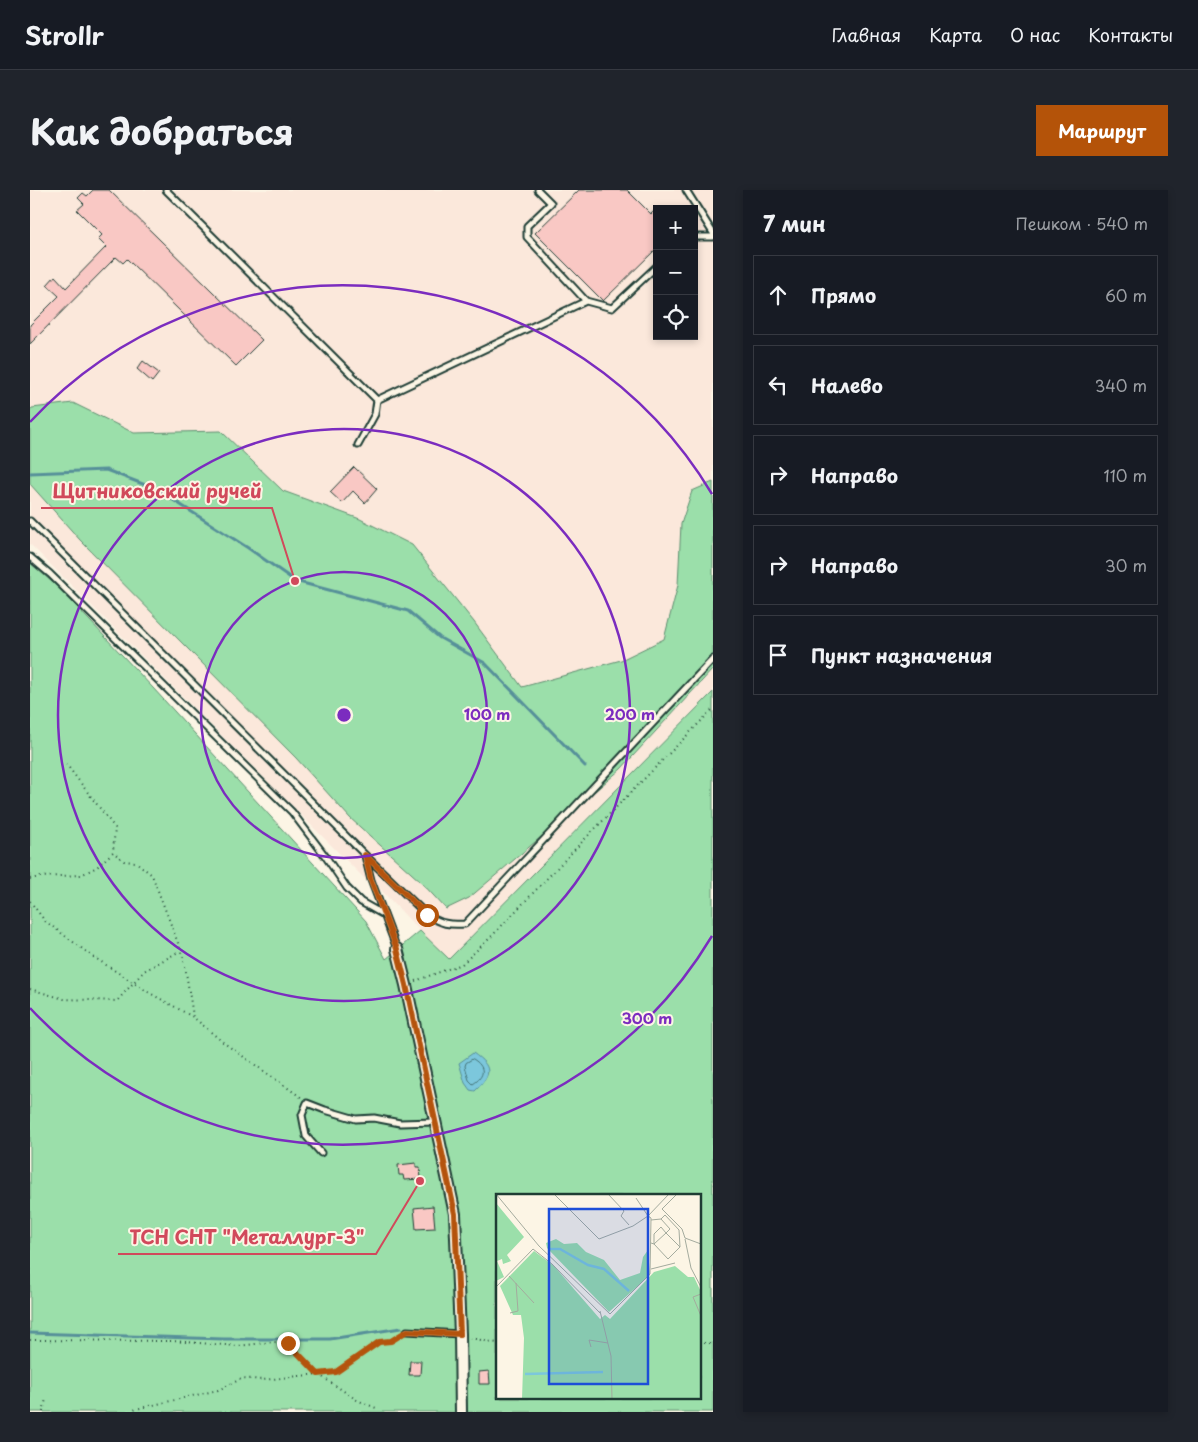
<!DOCTYPE html>
<html lang="ru">
<head>
<meta charset="utf-8">
<style>
	body { margin:0; font-family:"Playpen Sans",sans-serif; background:#20242c; color:#f1f3f6 }
	.controls { position:absolute; right:15px; top:15px; display:grid; overflow:hidden; border-radius:0px; box-shadow:0 2px 8px #0003 }
	.controls button { width:45px; height:45px; display:grid; place-items:center; padding:0; border:0; border-bottom:1px solid #363941; background:#171b24; color:#f1f3f6; font:25px sans-serif }
	.stop { position:absolute; width:15px; height:15px; margin:-11px; border:4px solid #b45309; border-radius:50%; background:#fff }
	.stop.end { background:#b45309; border-color:#fff; box-shadow:0 1px 5px #0008 }
	.list { margin:0; padding:0; list-style:none }
	h2 { display:flex; justify-content:space-between; align-items:center; height:65px; margin:0; padding:0 20px; font-size:21px }
	h2 small { font-size:16px; font-weight:400; color:#9ea1a6 }
	.list li { display:grid; grid-template-columns:32px 1fr auto; gap:15px; align-items:center; box-sizing:border-box; height:80px; margin:0 10px 10px; padding:0 10px; border:1px solid #363941; border-radius:0px }
	.list b { display:block; font-size:19px; white-space:nowrap }
	.list em { font-size:16px; font-style:normal; color:#9ea1a6 }
	.icon { flex:none; width:28px; height:28px; fill:none; stroke:currentColor; stroke-width:2; stroke-linecap:round; stroke-linejoin:round }
	.map { position:relative; flex:none; width:683px; height:1222px; overflow:hidden; border-radius:0px }
	header { display:flex; align-items:center; gap:30px; box-sizing:border-box; height:70px; padding:0 25px; background:#171b24; border-bottom:1px solid #363941 }
	header strong { font-size:24px }
	nav { display:flex; gap:28px; margin-inline-start:auto; font-size:18px }
	.intro { display:flex; align-items:center; justify-content:space-between; box-sizing:border-box; height:120px; padding:0 30px }
	h1 { margin:0; font-size:35px }
	.button { padding:12px 22px; border-radius:0px; background:#b45309; color:#fff; font-size:18px; font-weight:700 }
	main { display:flex; gap:30px; padding:0 30px }
	aside { flex:1; background:#171b24; border-radius:0px; box-shadow:0 2px 8px #0003 }
	.map>svg:first-child { display:block }
	.built { fill:#fbe8db; fill-rule:evenodd }
	.green { fill:#9bdfaa; stroke:#5d8e6f; fill-rule:evenodd }
	.water { fill:#7cc7dc; stroke:#579099 }
	.lines { fill:none; stroke-linecap:round; stroke-linejoin:round }
	.shore { stroke:#447477; stroke-width:1 }
	.stream { stroke:#579099; stroke-width:3 }
	.building { fill:#f9c8c4; stroke:#1f3d34 }
	.lane-casing { stroke:#1f3d34; stroke-width:9 }
	.street-casing { stroke:#1f3d34; stroke-width:14 }
	.path { stroke:#1f3d34; stroke-width:2; stroke-dasharray:1 4; stroke-linecap:butt }
	.lane { stroke:#fcf5e5; stroke-width:5 }
	.street { stroke:#fcf5e5; stroke-width:10 }
	.route { stroke:#b45309; stroke-width:6 }
	.ring { fill:none; stroke:#7b2cbf; stroke-width:2.5 }
	.inset-river { fill:none; stroke:#7cc7dc; stroke-width:2.5 }
	.inset-road { fill:none; stroke:#a4ab9e; stroke-width:1 }
	.view { fill:#1d4ed8; fill-opacity:0.15; stroke:#1d4ed8; stroke-width:2.5 }
	.inset-edge { fill:none; stroke:#1f3d34; stroke-width:2.5 }
	.centre { fill:#7b2cbf; stroke:#fcf5e5; stroke-width:2.5 }
	.ring-label { font-size:15px; text-anchor:middle; font-weight:bold; fill:#7b2cbf; stroke:#fcf5e5; stroke-width:4; stroke-linejoin:round; paint-order:stroke }
	.leader { fill:none; stroke:#d1495b; stroke-width:2 }
	.callout-dot { fill:#d1495b; stroke:#fcf5e5; stroke-width:2 }
	.callout-label { font-size:19px; text-anchor:middle; font-weight:bold; fill:#d1495b; stroke:#fcf5e5; stroke-width:4; stroke-linejoin:round; paint-order:stroke }
</style>
</head>
<body>
<header>
<strong>Strollr</strong>
<nav><a>Главная</a><a>Карта</a><a>О нас</a><a>Контакты</a></nav>
</header>
<div class="intro"><h1>Как добраться</h1><a class="button">Маршрут</a></div>
<main>
<div class="map">
<svg width="683" height="1222" viewBox="0 0 683 1222">
	<rect width="100%" height="100%" fill="#fcf5e5"/>
	<filter id="ink" filterUnits="userSpaceOnUse"><feTurbulence type="fractalNoise" baseFrequency=".02" numOctaves="2"/><feDisplacementMap in="SourceGraphic" scale="10" xChannelSelector="R" yChannelSelector="G"/><feConvolveMatrix kernelMatrix="1 2 1 2 8 2 1 2 1" color-interpolation-filters="sRGB"/></filter>
	<g filter="url(#ink)">
		<!-- built -->
		<path class="built" d="M0,0H683V502L418,770L350,699L344,689L338,692L0,354ZM627,19H664V146H627Z"/>
		<!-- green -->
		<path class="green" d="M43,213L104,243L191,241L253,301L330,329L382,355L444,432L492,497L591,470L634,449L648,395L651,334L662,301L683,292V479L591,579L439,708L416,719L391,692L320,628L266,568L50,350L0,294V220L2,218Z
			M0,373L29,398L123,498L336,731L356,769L390,741L419,769L683,502V1222H0ZM467,1006H669V1208H467Z"/>
		<!-- water -->
		<path class="water" d="M443,863C463,877 462,884 445,901L440,900L435,893L429,873Z"/>
		<g class="lines">
			<!-- shore -->
			<path class="shore" d="M443,869C456,877 455,886 443,894L439,890L435,876L436,873Z"/>
			<!-- stream -->
			<path class="stream" d="M0,283L76,280L126,299L218,358L265,391L378,421L410,448L455,473L555,576
				M0,1143L194,1149H300L371,1138"/>
		</g>
		<!-- building -->
		<path class="building" d="M63,0H79L232,150L206,176L97,69L93,73L86,67L0,154V135L29,106L17,95L25,86L36,98L76,57L68,49L72,45L47,20L54,14L48,8L53,3L57,6Z
			M549,0H597L621,24L627,18V58L573,111L505,43Z
			M113,171L129,183L122,192L107,179Z
			M324,277L347,299L335,313L323,301L312,313L300,302Z
			M386,973V977H390L391,989L374,990L373,985H369L368,975Z
			M403,1016L405,1038L386,1039L384,1018Z
			M380,1171H391L390,1185H379Z
			M459,1181L460,1194H449V1182Z"/>
		<g class="lines">
			<defs>
				<path id="lane" d="M136,0L347,210L556,111L582,118L627,76
					M508,0L521,13L497,36V47L556,111
					M656,0L683,43
					M664,47H683
					M328,255L345,224L347,210
					M0,331L335,665L397,725C412,734 418,735 435,734L683,469
					M0,367L20,384L262,622L296,667L317,698L331,712L354,725
					M335,666L341,690L367,759
					M291,963L276,946L272,925L277,913L295,920L326,929L344,928L370,933L405,932
					M377,1141L430,1144"/>
				<path id="street" d="M367,759L376,795L425,1024L430,1144L431,1222"/>
			</defs>
			<!-- lane casing -->
			<use href="#lane" class="lane-casing"/>
			<!-- street casing -->
			<use href="#street" class="street-casing"/>
			<!-- path -->
			<path class="path" d="M36,574L85,638L83,662
				M0,689L9,687L51,685L67,677L83,662L94,671L106,672L122,685L148,753L154,770L163,826
				M0,711L15,731L62,766L118,802L163,827L194,853L272,908
				M385,791L432,774L460,748L548,656L683,519
				M0,799L34,809L87,811L114,781L150,761
				M440,1148L467,1153
				M0,1150L142,1151L208,1156L243,1152L258,1153L288,1184L306,1182L349,1152L361,1151L371,1145
				M669,1153H683
				M13,1222L16,1209
				M100,1222L106,1219L188,1200L213,1188L233,1190L288,1184L327,1210L346,1218"/>
			<!-- lane -->
			<use href="#lane" class="lane"/>
			<!-- street -->
			<use href="#street" class="street"/>
		</g>
	</g>
	<g class="lines" filter="url(#ink)">
		<!-- route -->
		<path class="route" d="M258,1153L288,1184L306,1182L349,1152L361,1151L377,1141L430,1144L425,1024L376,795L367,759L341,690L335,665L397,725"/>
	</g>
	<!-- distance rings -->
	<g class="ring">
		<circle cx="314" cy="525" r="143"/>
		<circle cx="314" cy="525" r="286"/>
		<path d="M682 746A429 429 0 0 1 0 818M0 232A429 429 0 0 1 682 304"/>
	</g>
	<!-- overview -->
	<g transform="translate(466 1004)">
		<rect width="205" height="205" fill="#fcf5e5"/>
		<path d="M0,9L28,43L11,61L15,67L7,70L6,65L1,67L8,83L0,87ZM60,45L68,50L81,49L90,58L108,66L124,86L144,79L147,63L152,56L154,81L113,118L51,54L50,49ZM38,57L58,72L104,125L109,121L114,125L158,78L179,72L192,83H198L205,98V205H26L28,144L25,121H17L4,92Z" fill="#9bdfaa"/>
		<path class="inset-river" d="M53,55H64L92,71L108,75L133,97M29,180L107,178"/>
		<path class="inset-road" d="M0,0L43,52L114,120L154,80L155,24L152,22L173,0M58,0L103,45L137,32L152,22L140,4M112,0L128,17L125,22L133,31M181,0L166,15L186,35L189,44L205,50M155,26L165,25L169,21L183,36L184,53M189,45L195,74L205,93M155,49L158,50L170,39L184,53L172,65L158,50V40L165,33L170,39L174,35L165,25M155,75L179,69M13,82L38,109M0,93L37,55L56,70L104,119M205,100L197,103L205,122M104,117L115,162L116,205M14,119L22,117L20,89M95,153L93,146L112,149"/>
		<path class="view" d="M53,15H152V190H53Z"/>
		<rect width="205" height="205" class="inset-edge"/>
	</g>
	<circle cx="314" cy="525" r="8" class="centre"/>
	<g class="ring-label">
		<text x="457" y="530">100 m</text>
		<text x="600" y="530">200 m</text>
		<text x="617" y="834">300 m</text>
	</g>
	<!-- callouts -->
	<path class="leader" d="M265 391L242 318H11M390 991L346 1064H88"/>
	<g class="callout-dot">
		<circle cx="265" cy="391" r="5"/>
		<circle cx="390" cy="991" r="5"/>
	</g>
	<g class="callout-label">
		<text x="127" y="308">Щитниковский ручей</text>
		<text x="217" y="1054">ТСН СНТ "Металлург-3"</text>
	</g>
</svg>
<div class="controls">
<button>+</button>
<button>−</button>
<button><svg class="icon" aria-label="locate" viewBox="0 0 24 24"><circle cx="12" cy="12" r="6"/><path d="M12 2v4M12 18v4M2 12h4M18 12h4"/></svg></button>
</div>
<div class="stop" style="left:397px;top:725px"></div>
<div class="stop end" style="left:258px;top:1153px"></div>
</div>
<aside>
<h2>7 мин<small>Пешком · 540 m</small></h2>
<ul class="list">
<li><svg class="icon" aria-label="ahead" viewBox="0 0 24 24"><path d="M12 20V5M6 11l6-6 6 6"/></svg><div><b>Прямо</b></div><em>60 m</em></li>
<li><svg class="icon" aria-label="left" viewBox="0 0 24 24"><path d="M17 20v-9H6M10 6l-5 5 5 5"/></svg><div><b>Налево</b></div><em>340 m</em></li>
<li><svg class="icon" aria-label="right" viewBox="0 0 24 24"><path d="M7 20v-9h11M14 6l5 5-5 5"/></svg><div><b>Направо</b></div><em>110 m</em></li>
<li><svg class="icon" aria-label="right" viewBox="0 0 24 24"><path d="M7 20v-9h11M14 6l5 5-5 5"/></svg><div><b>Направо</b></div><em>30 m</em></li>
<li><svg class="icon" aria-label="arrive" viewBox="0 0 24 24"><path d="M6 21V4h12l-3 4 3 4H6"/></svg><div><b>Пункт назначения</b></div></li>
</ul>
</aside>
</main>
</body>
</html>
